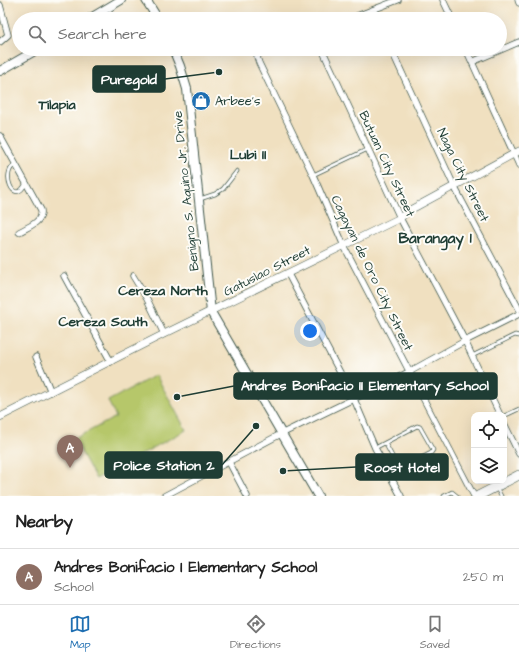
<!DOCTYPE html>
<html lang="en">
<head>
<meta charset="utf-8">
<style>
	body { margin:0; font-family:"Architects Daughter",sans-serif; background:#f2f2f2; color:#222 }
	.controls { position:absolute; right:12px; bottom:12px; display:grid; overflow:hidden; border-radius:8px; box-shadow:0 4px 16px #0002 }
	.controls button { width:36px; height:36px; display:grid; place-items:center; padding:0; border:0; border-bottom:1px solid #e0e0e0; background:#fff; color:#222; font:20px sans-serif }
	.you { position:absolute; left:310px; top:331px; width:14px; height:14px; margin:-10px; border:3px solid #fff; border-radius:50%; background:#1a73e8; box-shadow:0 0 0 6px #1a73e833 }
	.badge { display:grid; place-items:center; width:26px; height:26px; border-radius:50%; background:#1f6fb2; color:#fff; font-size:13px; font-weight:700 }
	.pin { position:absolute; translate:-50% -33px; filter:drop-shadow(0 1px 2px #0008) }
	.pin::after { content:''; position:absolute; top:21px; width:14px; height:12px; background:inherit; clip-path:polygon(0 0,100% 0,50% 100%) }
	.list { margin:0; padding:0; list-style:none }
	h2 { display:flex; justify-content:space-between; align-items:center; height:52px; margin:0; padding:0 16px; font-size:17px }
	h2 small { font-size:13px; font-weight:400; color:#767676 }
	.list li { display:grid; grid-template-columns:26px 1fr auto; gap:12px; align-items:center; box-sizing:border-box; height:56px; padding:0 16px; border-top:1px solid #e0e0e0 }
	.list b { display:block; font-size:15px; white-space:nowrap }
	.list p { margin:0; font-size:13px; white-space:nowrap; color:#767676 }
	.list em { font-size:13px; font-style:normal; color:#767676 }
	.icon { flex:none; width:22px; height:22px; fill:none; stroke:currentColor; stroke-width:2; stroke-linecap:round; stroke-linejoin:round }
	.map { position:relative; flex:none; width:519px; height:496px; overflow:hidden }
	.search { position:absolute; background:#fff; box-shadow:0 4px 16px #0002; left:12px; right:12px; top:12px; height:44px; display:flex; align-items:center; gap:10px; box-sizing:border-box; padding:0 14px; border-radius:22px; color:#767676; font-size:15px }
	.sheet { height:108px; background:#fff }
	nav { display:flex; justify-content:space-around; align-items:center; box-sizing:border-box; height:56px; border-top:1px solid #e0e0e0; background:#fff; font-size:11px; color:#767676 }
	nav a { display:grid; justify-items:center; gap:2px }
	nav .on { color:#1f6fb2 }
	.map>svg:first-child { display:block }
	.green { fill:#b6c76b; stroke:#6a8250 }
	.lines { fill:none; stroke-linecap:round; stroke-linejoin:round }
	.service-casing { stroke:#3e5549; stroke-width:4.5 }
	.minor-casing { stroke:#3e5549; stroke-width:7 }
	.tertiary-casing { stroke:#3e5549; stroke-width:8 }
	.secondary-casing { stroke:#3e5549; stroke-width:10 }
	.primary-casing { stroke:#3e5549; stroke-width:10 }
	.service { stroke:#fff; stroke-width:3 }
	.minor { stroke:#fff; stroke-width:5.5 }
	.tertiary { stroke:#fff; stroke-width:7 }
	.secondary { stroke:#fff; stroke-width:8 }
	.primary { stroke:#fff; stroke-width:9 }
	.labels { text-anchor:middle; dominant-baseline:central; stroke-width:4; stroke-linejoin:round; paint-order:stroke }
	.poi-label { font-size:13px; fill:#1f3d34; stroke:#fdfcf7; text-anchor:start }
	.street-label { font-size:13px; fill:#1f3d34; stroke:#fdfcf7 }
	.neighbourhood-label { font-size:14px; font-weight:bold; fill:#1f3d34; stroke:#fdfcf7 }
	.quarter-label { font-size:15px; font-weight:bold; fill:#1f3d34; stroke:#fdfcf7 }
	.leader { fill:none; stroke:#1f3d34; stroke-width:1.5 }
	.callout-dot { fill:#1f3d34; stroke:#fdfcf7; stroke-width:1.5 }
	.callout { fill:#1f3d34; stroke:#1f3d34; stroke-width:1.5 }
	.callout-label { font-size:14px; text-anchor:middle; font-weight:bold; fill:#fff }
</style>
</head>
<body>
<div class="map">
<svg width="519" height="496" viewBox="0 0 519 496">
	<rect width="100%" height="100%" fill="#fdfcf7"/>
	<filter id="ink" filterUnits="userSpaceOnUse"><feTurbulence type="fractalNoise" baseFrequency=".025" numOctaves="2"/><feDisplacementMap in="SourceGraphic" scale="8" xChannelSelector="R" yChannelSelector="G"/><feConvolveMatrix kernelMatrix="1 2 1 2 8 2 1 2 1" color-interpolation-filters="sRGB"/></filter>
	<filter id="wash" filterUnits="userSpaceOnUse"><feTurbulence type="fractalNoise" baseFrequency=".012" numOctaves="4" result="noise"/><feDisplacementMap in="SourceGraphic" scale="16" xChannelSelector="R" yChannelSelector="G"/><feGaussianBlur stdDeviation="0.9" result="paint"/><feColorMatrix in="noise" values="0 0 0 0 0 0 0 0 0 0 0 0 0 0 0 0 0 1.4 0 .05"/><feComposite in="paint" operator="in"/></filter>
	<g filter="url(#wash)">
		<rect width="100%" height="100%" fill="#f0e0c0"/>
		<!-- green -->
		<path class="green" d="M156,375L186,430L96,479L74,439L116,417L108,401Z"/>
	</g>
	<g filter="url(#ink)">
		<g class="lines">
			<defs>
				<path id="service" d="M16,165C0,169 13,209 26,183
					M313,175L368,149
					M200,199L215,194L223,189L237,171
					M472,356L515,335L519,336
					M504,416L519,409
					M375,448L417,426L420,427L433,450L431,453L399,469L385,443
					M496,487L501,496
					M444,496L452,492L457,496"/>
				<path id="minor" d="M443,0L452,19
					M518,0L519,3
					M0,5L8,35L0,42
					M373,10L377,19
					M349,19L398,0
					M270,49L260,53L257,57L259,63L313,175L344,246L474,496
					M322,49L400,218L465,341L500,415
					M391,49L454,186L519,309
					M466,49L519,165
					M472,62L519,42
					M0,136L41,210C43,222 28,227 19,232
					M288,274L354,399L375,448L401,496
					M64,276L111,362
					M133,276L147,299L164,334
					M36,357L51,392
					M504,423L519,454
					M229,462L247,496
					M164,496L281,434L409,372L465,341L519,314"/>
				<path id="tertiary" d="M0,417L164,334L400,218L410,210L519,151"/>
				<path id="secondary" d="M146,0L158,19
					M89,19L121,0
					M173,49L180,66L187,89L211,312L318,496
					M0,71L38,49"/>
				<path id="primary" d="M478,496L519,475"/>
			</defs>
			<!-- service casing -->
			<use href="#service" class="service-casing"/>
			<!-- minor casing -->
			<use href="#minor" class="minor-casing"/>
			<!-- tertiary casing -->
			<use href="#tertiary" class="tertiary-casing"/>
			<!-- secondary casing -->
			<use href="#secondary" class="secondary-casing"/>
			<!-- primary casing -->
			<use href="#primary" class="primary-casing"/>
			<!-- service -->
			<use href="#service" class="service"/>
			<!-- minor -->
			<use href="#minor" class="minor"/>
			<!-- tertiary -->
			<use href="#tertiary" class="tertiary"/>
			<!-- secondary -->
			<use href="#secondary" class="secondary"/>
			<!-- primary -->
			<use href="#primary" class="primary"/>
		</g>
	</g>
	<!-- icons -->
	<defs>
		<symbol id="shop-disc" viewBox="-11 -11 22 22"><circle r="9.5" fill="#1f6fb2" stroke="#fdfcf7"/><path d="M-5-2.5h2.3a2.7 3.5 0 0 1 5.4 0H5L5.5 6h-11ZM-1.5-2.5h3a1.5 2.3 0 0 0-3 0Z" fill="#fff"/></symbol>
	</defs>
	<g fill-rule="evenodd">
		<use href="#shop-disc" x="190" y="90" width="22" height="22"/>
	</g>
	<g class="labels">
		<!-- poi labels -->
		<g class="poi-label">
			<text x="215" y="101">Arbee's</text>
		</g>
		<!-- street labels -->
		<g class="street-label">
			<text transform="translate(387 164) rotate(65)">Butuan City Street</text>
			<text transform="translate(463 175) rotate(64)">Naga City Street</text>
			<text transform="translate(186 191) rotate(-96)">Benigno S. Aquino Jr. Drive</text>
			<text transform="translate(267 271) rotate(-27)">Gatuslao Street</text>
			<text transform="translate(372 273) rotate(64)">Cagayan de Oro City Street</text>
		</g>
		<!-- neighbourhood labels -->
		<g class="neighbourhood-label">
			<text x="57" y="105">Tilapia</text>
			<text x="248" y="155">Lubi II</text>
			<text x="163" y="291">Cereza North</text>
			<text x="103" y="322">Cereza South</text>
		</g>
		<!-- quarter labels -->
		<g class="quarter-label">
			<text x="435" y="238">Barangay 1</text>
		</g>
	</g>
	<!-- callouts -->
	<path class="leader" d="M219 72L165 79M177 397L234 386M256 426L222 465M283 471L356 467"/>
	<g class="callout-dot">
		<circle cx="219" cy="72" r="4"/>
		<circle cx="177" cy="397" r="4"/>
		<circle cx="256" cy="426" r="4"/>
		<circle cx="283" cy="471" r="4"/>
	</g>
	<g class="callout">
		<rect x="93" y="66" width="72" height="26" rx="4"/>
		<rect x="234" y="373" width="263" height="26" rx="4"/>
		<rect x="105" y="452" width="117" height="26" rx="4"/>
		<rect x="356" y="454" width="92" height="26" rx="4"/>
	</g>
	<g class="callout-label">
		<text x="129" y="84">Puregold</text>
		<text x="365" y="390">Andres Bonifacio II Elementary School</text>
		<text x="164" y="470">Police Station 2</text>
		<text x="402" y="472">Roost Hotel</text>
	</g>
</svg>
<div class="controls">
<button><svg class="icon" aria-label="locate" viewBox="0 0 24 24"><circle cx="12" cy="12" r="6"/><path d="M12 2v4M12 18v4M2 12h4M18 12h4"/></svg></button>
<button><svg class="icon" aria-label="layers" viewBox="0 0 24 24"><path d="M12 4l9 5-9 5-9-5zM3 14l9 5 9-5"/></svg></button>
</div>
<div class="you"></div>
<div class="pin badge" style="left:70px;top:468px;background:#8d6e63">A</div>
<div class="search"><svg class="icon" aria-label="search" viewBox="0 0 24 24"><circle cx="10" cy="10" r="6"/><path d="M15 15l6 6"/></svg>Search here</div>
</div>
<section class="sheet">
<h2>Nearby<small></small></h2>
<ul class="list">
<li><span class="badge" style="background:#8d6e63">A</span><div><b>Andres Bonifacio I Elementary School</b><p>School</p></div><em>250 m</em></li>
</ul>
</section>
<nav>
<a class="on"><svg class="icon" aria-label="map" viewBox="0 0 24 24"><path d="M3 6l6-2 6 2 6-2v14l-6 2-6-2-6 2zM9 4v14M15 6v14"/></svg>Map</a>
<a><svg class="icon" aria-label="directions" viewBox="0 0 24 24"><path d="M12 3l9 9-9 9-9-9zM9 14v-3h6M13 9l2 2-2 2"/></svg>Directions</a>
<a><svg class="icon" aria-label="saved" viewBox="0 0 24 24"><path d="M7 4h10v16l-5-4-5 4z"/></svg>Saved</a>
</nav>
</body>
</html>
